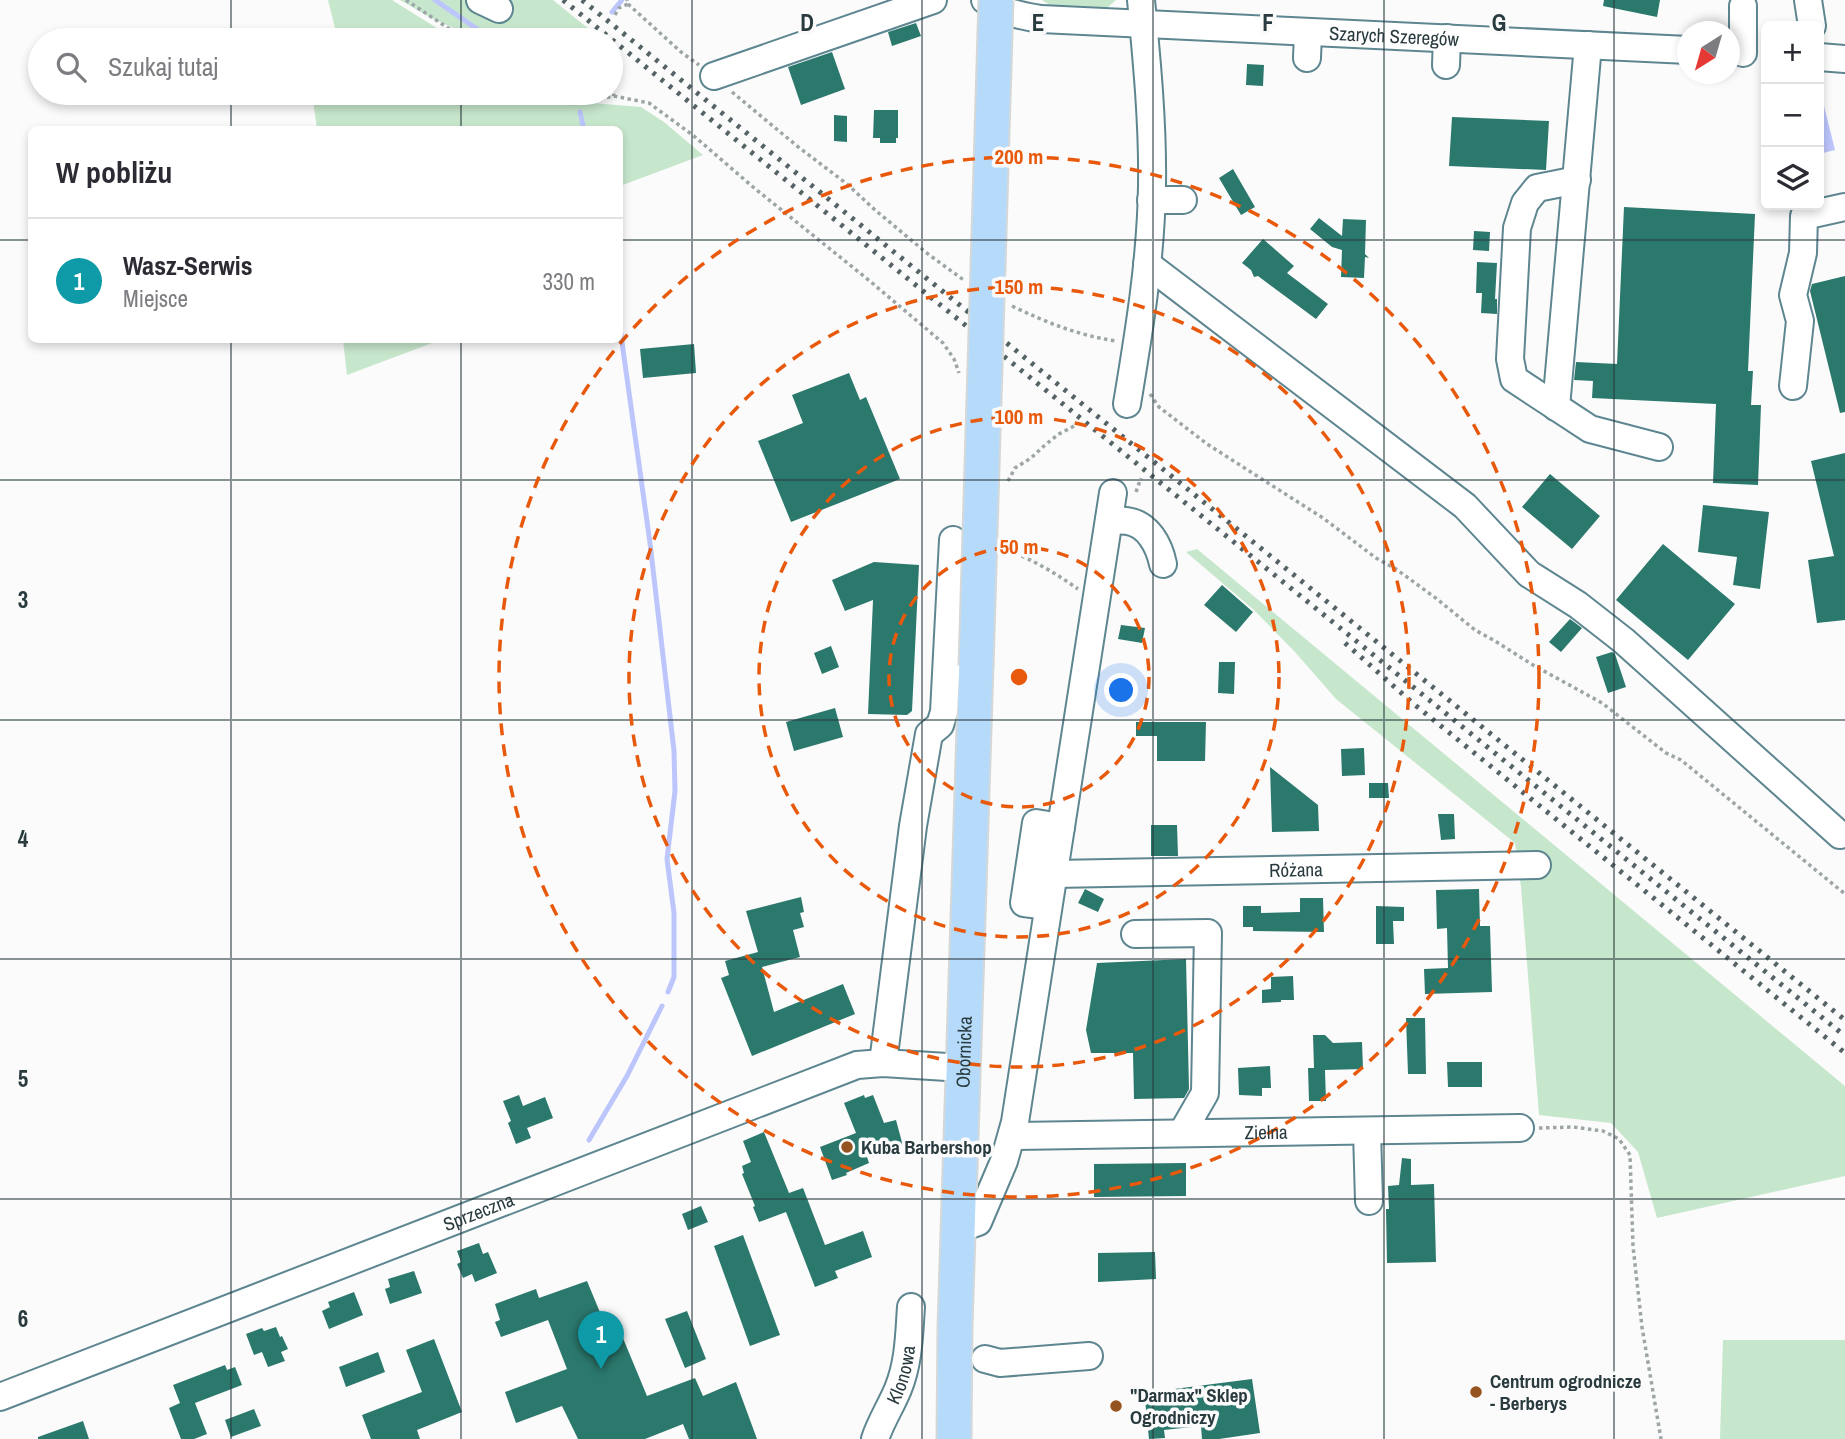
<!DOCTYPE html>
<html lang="pl">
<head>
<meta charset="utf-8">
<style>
	body { margin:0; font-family:"Archivo Narrow",sans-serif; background:#f7f7f7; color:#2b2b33 }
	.controls { position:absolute; right:21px; top:21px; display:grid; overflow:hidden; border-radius:10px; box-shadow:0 4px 10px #0003 }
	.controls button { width:63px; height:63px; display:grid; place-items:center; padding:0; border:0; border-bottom:2px solid #e1e1e2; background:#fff; color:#2b2b33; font:35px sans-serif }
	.compass { position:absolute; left:1677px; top:21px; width:63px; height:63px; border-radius:50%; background:#fff; box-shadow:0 4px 10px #0003; rotate:217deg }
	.you { position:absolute; left:1122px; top:691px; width:24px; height:24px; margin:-18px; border:5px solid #fff; border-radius:50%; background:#1a73e8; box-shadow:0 0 0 10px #1a73e833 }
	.badge { display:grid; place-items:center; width:46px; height:46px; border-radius:50%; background:#0f766e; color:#fff; font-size:23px; font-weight:700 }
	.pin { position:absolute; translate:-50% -58px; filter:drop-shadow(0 2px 4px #0008) }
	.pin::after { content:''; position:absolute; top:37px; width:24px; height:21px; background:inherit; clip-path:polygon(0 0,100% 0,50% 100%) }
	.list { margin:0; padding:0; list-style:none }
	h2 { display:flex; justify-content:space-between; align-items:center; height:91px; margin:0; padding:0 28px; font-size:30px }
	h2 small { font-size:23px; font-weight:400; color:#7c7c81 }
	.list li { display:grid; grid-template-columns:46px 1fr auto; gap:21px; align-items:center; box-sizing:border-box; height:126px; padding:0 28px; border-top:2px solid #e1e1e2 }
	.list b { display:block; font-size:26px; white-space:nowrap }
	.list p { margin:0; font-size:23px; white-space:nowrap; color:#7c7c81 }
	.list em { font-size:23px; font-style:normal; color:#7c7c81 }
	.icon { flex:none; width:38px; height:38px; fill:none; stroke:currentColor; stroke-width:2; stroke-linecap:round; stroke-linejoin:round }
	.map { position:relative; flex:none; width:1845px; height:1439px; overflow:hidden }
	.search { position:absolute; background:#fff; box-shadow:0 4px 10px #0003; left:28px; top:28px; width:595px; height:77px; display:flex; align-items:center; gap:18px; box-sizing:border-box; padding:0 24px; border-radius:38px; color:#7c7c81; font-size:26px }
	.panel { position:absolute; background:#fff; box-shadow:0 4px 10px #0003; left:28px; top:126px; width:595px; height:217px; border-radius:10px }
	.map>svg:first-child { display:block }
	.green { fill:#c7e7cd }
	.water { fill:#bcc5fc }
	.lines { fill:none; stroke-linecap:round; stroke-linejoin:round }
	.stream { stroke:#bcc5fc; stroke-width:5 }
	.building { fill:#2b786d }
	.minor-casing { stroke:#5d8690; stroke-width:30 }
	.major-casing { stroke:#d4d8d9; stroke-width:37 }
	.path { stroke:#9da5a7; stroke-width:3.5; stroke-dasharray:3.5 3.5; stroke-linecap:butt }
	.minor { stroke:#fff; stroke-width:26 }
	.major { stroke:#b6dbfa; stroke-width:33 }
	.rail { stroke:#556366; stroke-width:5; stroke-dasharray:3.5 7; stroke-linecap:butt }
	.major-bridge-casing { stroke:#d4d8d9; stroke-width:37; stroke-linecap:butt }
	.major-bridge { stroke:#b6dbfa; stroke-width:33 }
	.grid { fill:none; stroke:#293b3f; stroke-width:2; stroke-opacity:0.55 }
	.ring { fill:none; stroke:#e8590c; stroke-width:3.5; stroke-dasharray:12 9 }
	.poi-dot { fill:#94531f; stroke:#fbfbfb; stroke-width:2.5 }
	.labels { text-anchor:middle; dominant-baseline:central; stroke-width:7; stroke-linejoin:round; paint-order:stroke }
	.street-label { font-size:19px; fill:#293b3f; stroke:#fbfbfb }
	.poi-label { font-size:19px; font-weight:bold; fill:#293b3f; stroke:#fbfbfb; text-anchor:start }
	.grid-label { font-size:23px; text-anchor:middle; font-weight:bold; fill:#293b3f; stroke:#fbfbfb; stroke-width:7; stroke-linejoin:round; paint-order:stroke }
	.centre { fill:#e8590c; stroke:#fbfbfb; stroke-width:3.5 }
	.ring-label { font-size:21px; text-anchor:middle; font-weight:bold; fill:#e8590c; stroke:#fbfbfb; stroke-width:7; stroke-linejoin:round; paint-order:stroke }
</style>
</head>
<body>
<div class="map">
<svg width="1845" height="1439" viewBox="0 0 1845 1439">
	<rect width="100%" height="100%" fill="#fbfbfb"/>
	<!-- green -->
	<path class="green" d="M328,0H392L456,40H338Z
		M400,0H553L589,29V40H473L458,30L431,18Z
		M1042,0H1116L1106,9L1093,12L1056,9Z
		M312,93H589L592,103L641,107L664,122L703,155L620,186V130L317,129Z
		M343,340H440L347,375Z
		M1197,549L1845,1086V1176L1657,1218L1638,1152L1611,1123L1539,1115L1521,887L1515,843L1336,699L1295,652L1254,610L1186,552Z
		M1723,1340H1845V1439H1720Z"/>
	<!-- water -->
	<path class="water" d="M1820,90L1835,150L1819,154V91Z"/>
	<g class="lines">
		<!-- stream -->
		<path class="stream" d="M435,0L493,40
			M612,12L622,0
			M590,40L594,34
			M576,93L577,97
			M580,112L584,130
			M620,328L650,543L674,751L675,791L667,859L674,913V977L668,992
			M589,1140L627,1076L662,1006"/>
	</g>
	<!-- building -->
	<path class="building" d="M1604,0H1660L1657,17L1603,6Z
		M916,23L921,36L892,46L888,32Z
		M832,52L845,89L801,105L788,67Z
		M1247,64L1264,65L1263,86L1246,85Z
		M874,110H898V138H896V143H880V138H873Z
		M834,115L847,116V142L834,141Z
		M1452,117L1549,121L1546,170L1449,166Z
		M1233,169L1255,207L1241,215L1219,178Z
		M1624,207L1755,214L1748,371H1753L1751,405H1761L1758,485L1713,483L1716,404L1592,398L1593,381L1574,380L1576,362L1617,364Z
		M1319,218L1342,236L1343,219L1366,220L1365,254L1369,258L1365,257L1364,278L1341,277L1342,250L1332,247L1310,229Z
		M1474,231L1490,232L1489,251L1473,250Z
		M1263,239L1294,266L1287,273L1328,304L1316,319L1258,276L1254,277L1251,270L1242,263Z
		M1477,262L1497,263L1495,299H1497V314L1481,313L1482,293H1476Z
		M1845,276V412L1840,413L1810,291L1812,284Z
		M694,344L696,373L643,378L640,349Z
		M849,373L860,400L866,397L900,479L791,522L758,441L803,423L792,395Z
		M1845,453V620L1817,623L1808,560L1834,556L1811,461Z
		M1550,474L1600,516L1572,549L1522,507Z
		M1703,505L1769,512L1760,589L1733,585L1737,557L1698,552Z
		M1663,544L1735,604L1688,660L1616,600Z
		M874,562L919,565L912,711L907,715L868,714L873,600L845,611L832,580Z
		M1222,585L1253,612L1236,632L1204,605Z
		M1570,619L1582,628L1561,652L1549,642Z
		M1121,625L1145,628L1142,643L1118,639Z
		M831,646L839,667L822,674L814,653Z
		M1612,652L1615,654L1626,687L1608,693L1596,657Z
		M1219,662H1235L1234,694L1218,693Z
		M835,708L843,737L794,751L786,722Z
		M1136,722H1206L1205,761H1157V736H1136Z
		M1364,748L1365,775L1342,776L1341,749Z
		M1270,767L1318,805L1319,831L1272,832Z
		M1369,783H1388L1389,798H1369Z
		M1438,814H1454L1455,839L1441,840Z
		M1151,825H1177L1178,856H1151Z
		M1085,889L1104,899L1098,912L1078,903Z
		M1479,889L1480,926H1490L1492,992L1425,994L1424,969L1448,968L1447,928L1437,929L1436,890Z
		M801,897L804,912L800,913L804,927L793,930L800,957L762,967L774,1012L843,984L855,1014L752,1056L721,978L729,975L725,961L758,952L746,911Z
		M1300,898H1323L1324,932L1253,931V927H1243V906H1261V913L1300,912Z
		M1376,906L1404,907V921H1393L1394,944H1376Z
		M1186,959L1189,1089L1184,1098L1134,1099L1133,1053H1091L1086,1030L1097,963Z
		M1293,976L1294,1000H1281V1002L1262,1003V990L1271,989V977Z
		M1406,1018H1425L1426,1074H1408Z
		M1313,1035H1325L1333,1043L1362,1042L1363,1069L1325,1070L1326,1101H1309L1308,1068H1314Z
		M1447,1062H1482V1087H1448Z
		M1270,1066L1271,1088H1262V1096L1239,1095L1238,1068Z
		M519,1095L523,1106L545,1097L553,1118L527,1128L531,1138L516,1144L508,1123L511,1121L503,1101Z
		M864,1095L865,1098L873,1095L884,1123L896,1120L903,1146L866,1154L869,1163L846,1173L847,1175L832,1180L820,1147L856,1133L844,1103Z
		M764,1132L789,1193L803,1188L825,1245L863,1231L872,1257L835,1271L838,1278L815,1287L786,1212L759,1222L753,1207L755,1206L742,1174L744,1173L742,1166L751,1162L743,1141Z
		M1402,1158L1411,1159V1185L1434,1184L1436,1262L1387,1263L1386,1209H1389L1388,1186L1399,1185Z
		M1186,1163V1196L1094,1197V1164Z
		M701,1206L708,1222L688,1230L682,1214Z
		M743,1235L780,1335L750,1346L714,1246Z
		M479,1243L483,1254L488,1252L497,1273L475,1282L472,1274L463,1278L457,1264L461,1262L457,1251Z
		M1155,1252L1156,1279L1098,1282V1253Z
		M414,1271L422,1293L390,1304L385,1289L390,1287L388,1279Z
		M587,1281L604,1322L615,1319L647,1396L695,1378L703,1396L736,1382L757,1439H689L683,1424L645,1439H578L562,1406L516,1423L505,1392L567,1369L548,1320L501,1337L495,1322L500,1320L495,1304L536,1289L539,1298Z
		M354,1292L363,1315L329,1329L322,1311L330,1307L328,1302Z
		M687,1311L706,1359L685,1368L665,1319Z
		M276,1327L280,1337L282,1336L288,1349L281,1352L285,1361L268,1367L262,1352L254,1355L246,1334L262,1328L264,1331Z
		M434,1339L462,1412L417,1430L420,1439H371L362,1415L422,1392L406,1350Z
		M378,1352L385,1372L346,1387L339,1367Z
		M225,1365L227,1370L235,1367L242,1385L195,1403L207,1434L194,1439H181L169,1408L180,1403L173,1385Z
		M1252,1379L1260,1433L1219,1439H1202L1201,1426L1164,1430L1165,1438L1149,1439L1145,1400L1174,1396V1389Z
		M254,1409L261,1426L231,1437L225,1420Z
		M83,1421L89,1439H38V1437Z"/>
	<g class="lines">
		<defs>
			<g id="minor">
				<path d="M480,0L499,9"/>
				<path id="s1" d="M985,0C1002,12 1021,16 1041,19L1688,50"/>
				<path d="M1808,0L1812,26"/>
				<path d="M1743,6V53"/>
				<path d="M1819,57L1845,59"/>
				<path d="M1307,58L1308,32"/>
				<path d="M1446,65L1447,38"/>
				<path d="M714,76L933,0"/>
				<path d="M1577,180L1537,188L1525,203L1517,228L1510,359L1514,379L1590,429L1659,447"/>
				<path d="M1151,200H1183"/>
				<path d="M1147,264L1465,506L1529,574L1578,605L1624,641L1840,835"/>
				<path d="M1793,386L1800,321L1793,295L1803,253L1804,216L1845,207"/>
				<path d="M1127,404C1139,332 1151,259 1152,186C1153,125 1147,62 1141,0"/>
				<path d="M1556,407L1588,45"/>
				<path d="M1109,520C1114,521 1121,520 1127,521C1148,524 1159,545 1163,564"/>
				<path id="s2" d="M1054,874L1537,865"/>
				<path d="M1048,906L1024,903L1036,823L1061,827"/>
				<path d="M1135,934L1208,933L1205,1093L1182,1133"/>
				<path d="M883,1063L913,826L929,734L940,725L944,712L953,540"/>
				<path d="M1367,1131L1369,1201"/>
				<path id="s3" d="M1012,1136L1520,1128"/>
				<path d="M958,1229L978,1222L1004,1161L1015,1122L1113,493"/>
				<path d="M985,1359L1000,1363L1089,1356"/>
				<path id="s4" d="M0,1397L857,1065L883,1063L963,1068"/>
				<path id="s5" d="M875,1439C881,1421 891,1406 898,1389C909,1362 909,1335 911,1307"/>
			</g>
			<g id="major">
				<path id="s6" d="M954,1439L955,1327L976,666"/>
			</g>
		</defs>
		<!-- minor casing -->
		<use href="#minor" class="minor-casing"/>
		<!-- major casing -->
		<use href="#major" class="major-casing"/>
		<!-- path -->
		<path class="path" d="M406,0L466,40
			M628,4L681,52L699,65
			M615,15L619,8L628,4L627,0
			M595,40L598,36
			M611,80L614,96
			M732,92L797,146L847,184L875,210L928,254L965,281
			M547,93L570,104L614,96L649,103L694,136L753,187L871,282L943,343L954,359L959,373
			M1012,306C1048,323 1077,335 1116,341
			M1150,394L1159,407L1207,444L1323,518L1376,558L1396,569L1437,599L1475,630L1495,641L1533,665L1602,703L1666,753L1681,760L1845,894
			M1008,481L1015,468L1031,458L1045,445L1059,434L1076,425
			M1136,492L1141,478
			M1002,548C1030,558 1054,572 1078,589
			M1539,1128L1573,1127L1603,1131L1619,1139L1630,1155L1633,1246L1642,1327L1661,1439"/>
		<!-- minor -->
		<use href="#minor" class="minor"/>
		<!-- major -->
		<use href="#major" class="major"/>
		<!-- rail -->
		<path class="rail" d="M563,0L1845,1036
			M582,0L1845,1020
			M1345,643L1415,705L1845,1053"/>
		<defs>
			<path id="major-bridge" d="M976,666L996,0"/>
		</defs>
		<!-- major-bridge casing -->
		<use href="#major-bridge" class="major-bridge-casing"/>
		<!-- major-bridge -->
		<use href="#major-bridge" class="major-bridge"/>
	</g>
	<!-- grid -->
	<path class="grid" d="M231,0V40M461,0V40M692,0V1439M922,0V1439M1153,0V1439M1384,0V1439M1614,0V1439M231,93V130M461,93V130M0,240H32M620,240H1845M231,340V1439M461,340V1439M0,480H1845M0,720H1845M0,959H1845M0,1199H1845"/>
	<!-- distance rings -->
	<g class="ring">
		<circle cx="1019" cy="677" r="130"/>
		<circle cx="1019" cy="677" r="260"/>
		<circle cx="1019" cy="677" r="390"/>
		<circle cx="1019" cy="677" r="520"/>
	</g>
	<!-- markers -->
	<g class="poi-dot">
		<circle cx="847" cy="1147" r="7"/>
		<circle cx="1476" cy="1392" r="7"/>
		<circle cx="1116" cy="1406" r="7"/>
	</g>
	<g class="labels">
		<!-- street labels -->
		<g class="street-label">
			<text stroke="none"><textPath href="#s1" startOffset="413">Szarych Szeregów</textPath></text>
			<text stroke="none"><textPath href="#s2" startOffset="242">Różana</textPath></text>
			<text stroke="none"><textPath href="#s6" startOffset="387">Obornicka</textPath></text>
			<text stroke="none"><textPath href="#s3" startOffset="254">Zielna</textPath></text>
			<text stroke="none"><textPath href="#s4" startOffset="513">Sprzeczna</textPath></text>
			<text stroke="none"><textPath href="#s5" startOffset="70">Klonowa</textPath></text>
		</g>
		<!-- poi labels -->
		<g class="poi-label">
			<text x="861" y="1147">Kuba Barbershop</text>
			<text x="1490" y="1381">Centrum ogrodnicze<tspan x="1490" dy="22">- Berberys</tspan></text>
			<text x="1130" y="1395">"Darmax" Sklep<tspan x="1130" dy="22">Ogrodniczy</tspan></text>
		</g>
	</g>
	<g class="grid-label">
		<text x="807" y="31">D</text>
		<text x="1038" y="31">E</text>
		<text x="1268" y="31">F</text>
		<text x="1499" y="31">G</text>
		<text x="23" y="608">3</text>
		<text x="23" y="847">4</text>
		<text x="23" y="1087">5</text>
		<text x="23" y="1327">6</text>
	</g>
	<circle cx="1019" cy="677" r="10" class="centre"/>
	<g class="ring-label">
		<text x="1019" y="164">200 m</text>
		<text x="1019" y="294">150 m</text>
		<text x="1019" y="424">100 m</text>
		<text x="1019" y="554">50 m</text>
	</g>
</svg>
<div class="controls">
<button>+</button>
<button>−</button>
<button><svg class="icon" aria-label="layers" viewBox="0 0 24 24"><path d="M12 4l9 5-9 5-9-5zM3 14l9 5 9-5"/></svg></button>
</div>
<svg class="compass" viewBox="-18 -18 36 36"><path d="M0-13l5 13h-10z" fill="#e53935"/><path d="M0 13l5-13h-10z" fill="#7c7c81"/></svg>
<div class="you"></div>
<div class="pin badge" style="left:601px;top:1369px;background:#0f9aa8">1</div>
<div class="search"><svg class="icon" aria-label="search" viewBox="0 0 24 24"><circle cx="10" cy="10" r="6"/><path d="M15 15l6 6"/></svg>Szukaj tutaj</div>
<section class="panel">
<h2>W pobliżu<small></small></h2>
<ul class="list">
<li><span class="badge" style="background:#0f9aa8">1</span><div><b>Wasz-Serwis</b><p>Miejsce</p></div><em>330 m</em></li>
</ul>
</section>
</div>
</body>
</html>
